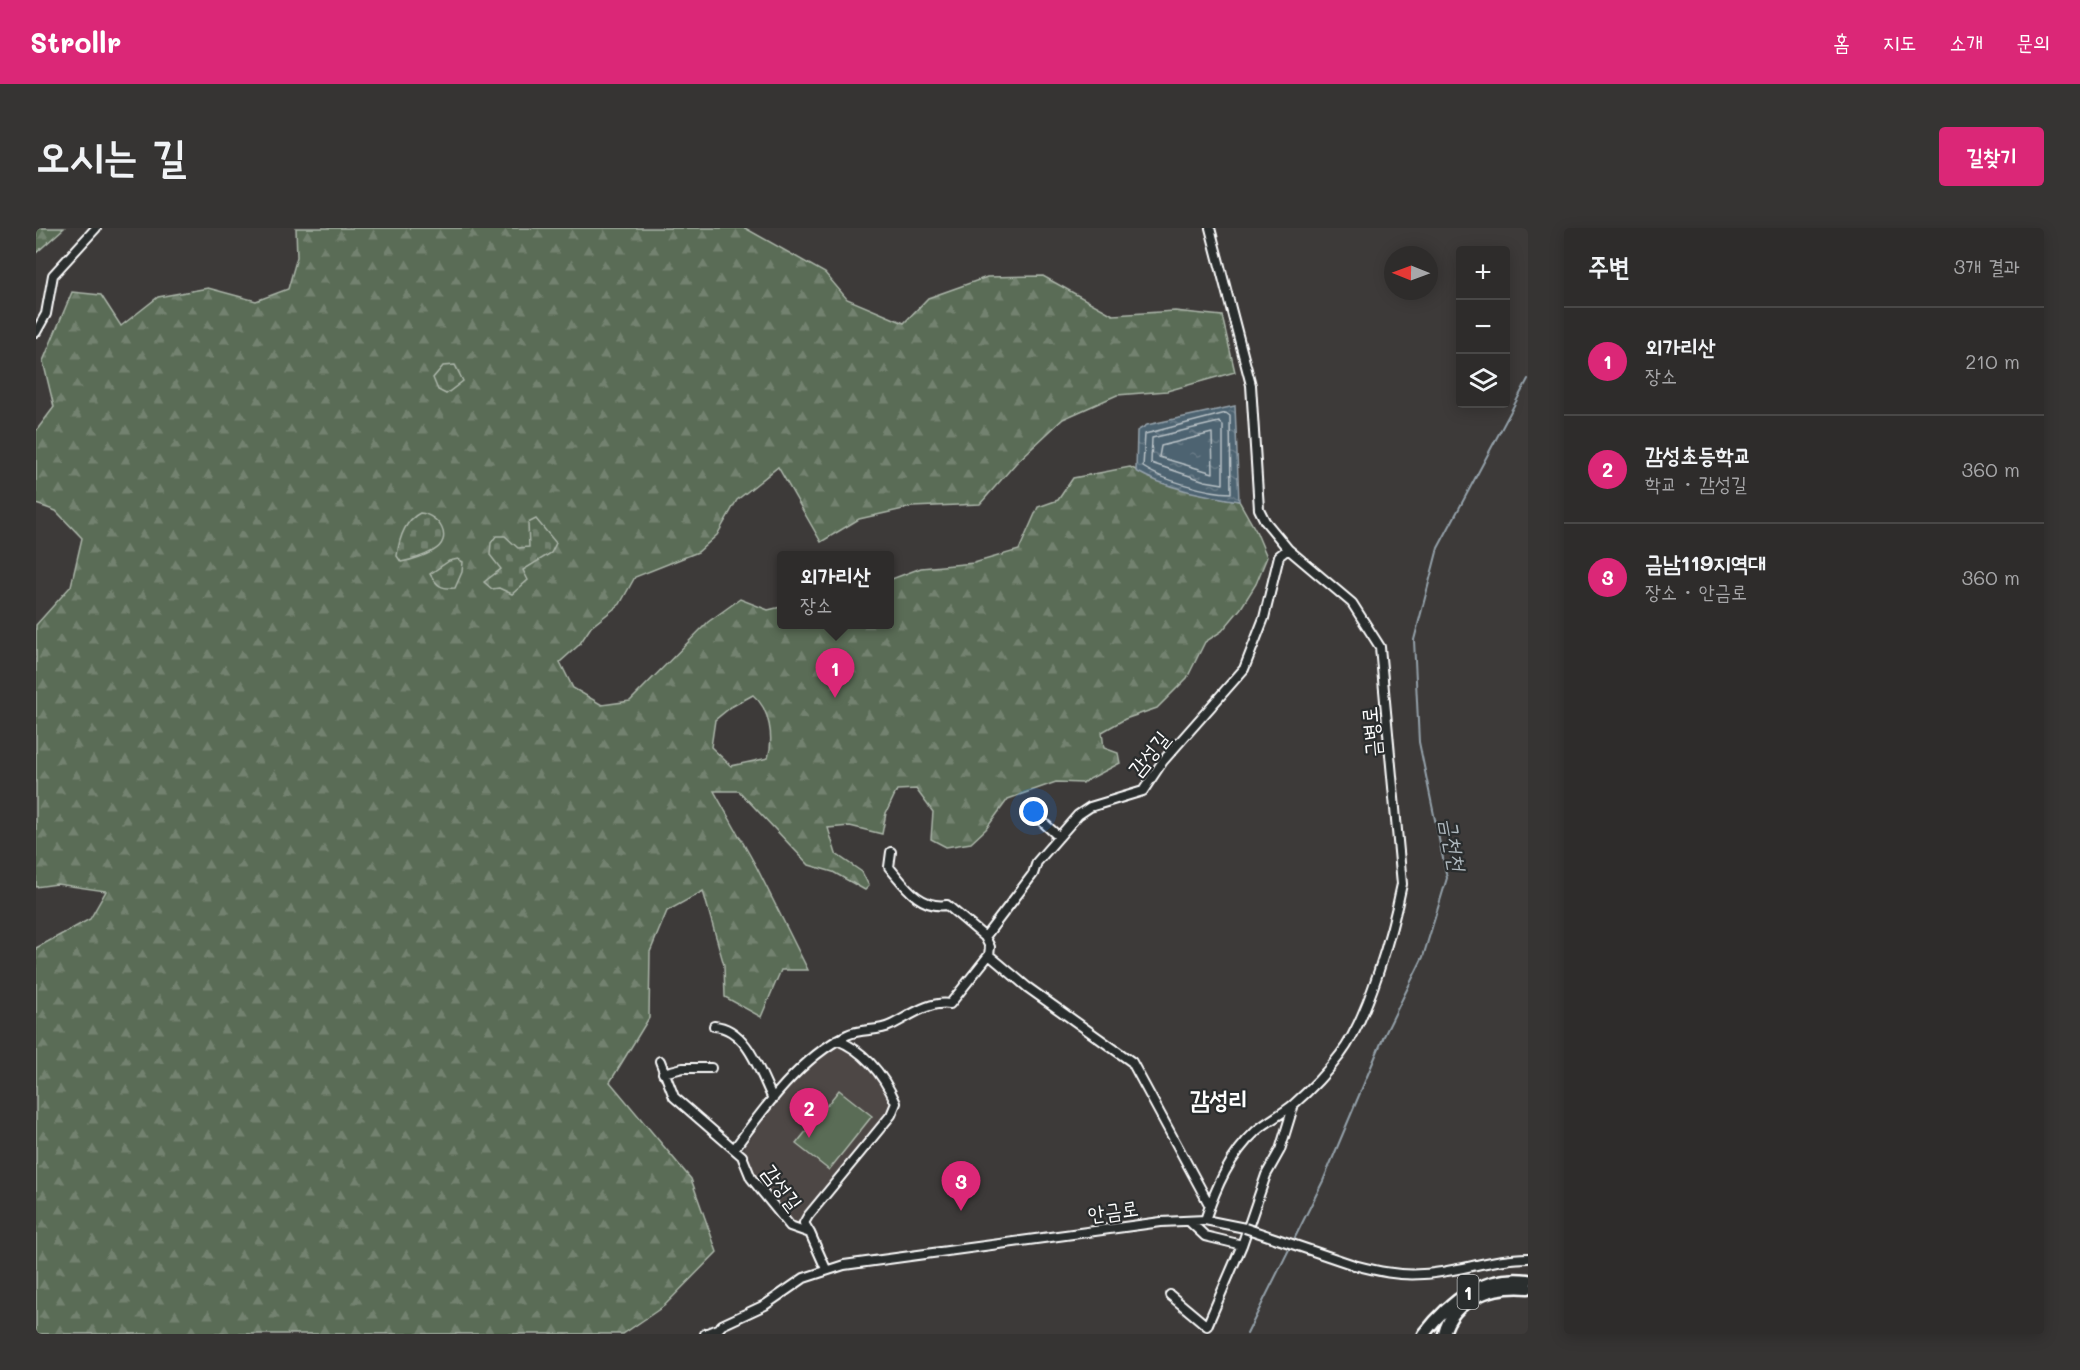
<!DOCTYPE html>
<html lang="ko">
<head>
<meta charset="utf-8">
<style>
	body { margin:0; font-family:Mali,"Poor Story",sans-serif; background:#363433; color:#f1f3f6 }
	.controls { position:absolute; right:18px; top:18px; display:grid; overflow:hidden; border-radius:6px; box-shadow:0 3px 15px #0003 }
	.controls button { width:54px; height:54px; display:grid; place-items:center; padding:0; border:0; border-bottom:2px solid #494847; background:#2e2c2b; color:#f1f3f6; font:30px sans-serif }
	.compass { position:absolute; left:1348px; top:18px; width:54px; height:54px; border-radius:50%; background:#2e2c2b; box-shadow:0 3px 15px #0003; rotate:271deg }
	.you { position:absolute; left:998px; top:584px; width:21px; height:21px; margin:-15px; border:4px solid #fff; border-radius:50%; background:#1a73e8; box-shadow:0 0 0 9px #1a73e833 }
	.badge { display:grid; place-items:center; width:39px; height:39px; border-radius:50%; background:#db2777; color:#fff; font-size:20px; font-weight:700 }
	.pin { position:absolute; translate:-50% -50px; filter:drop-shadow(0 2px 3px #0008) }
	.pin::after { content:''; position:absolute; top:32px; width:21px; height:18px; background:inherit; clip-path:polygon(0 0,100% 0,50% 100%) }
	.popup { position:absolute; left:741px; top:323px; width:117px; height:78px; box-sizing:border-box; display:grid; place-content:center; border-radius:6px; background:#2e2c2b; filter:drop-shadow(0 2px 4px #0005); font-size:20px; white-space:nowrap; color:#a7a7a9 }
	.popup b { font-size:22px; color:#f1f3f6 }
	.popup::after { content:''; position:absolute; left:50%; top:100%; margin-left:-12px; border:12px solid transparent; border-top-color:#2e2c2b }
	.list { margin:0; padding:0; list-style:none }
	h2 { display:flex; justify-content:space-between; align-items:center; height:78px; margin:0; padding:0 24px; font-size:26px }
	h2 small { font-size:20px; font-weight:400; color:#a7a7a9 }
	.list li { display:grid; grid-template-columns:39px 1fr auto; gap:18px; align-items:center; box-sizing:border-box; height:108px; padding:0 24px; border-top:2px solid #494847 }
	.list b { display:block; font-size:22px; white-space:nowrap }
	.list p { margin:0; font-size:20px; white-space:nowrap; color:#a7a7a9 }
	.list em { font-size:20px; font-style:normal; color:#a7a7a9 }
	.icon { flex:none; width:33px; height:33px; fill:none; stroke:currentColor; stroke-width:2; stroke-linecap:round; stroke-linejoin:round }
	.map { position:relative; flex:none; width:1492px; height:1106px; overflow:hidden; border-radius:6px }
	header { display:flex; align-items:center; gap:36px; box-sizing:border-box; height:84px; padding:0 30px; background:#db2777; color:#fff }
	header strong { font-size:28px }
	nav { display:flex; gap:33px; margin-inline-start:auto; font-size:21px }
	.intro { display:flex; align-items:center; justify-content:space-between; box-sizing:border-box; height:144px; padding:0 36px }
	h1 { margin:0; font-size:42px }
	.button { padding:15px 27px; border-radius:6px; background:#db2777; color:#fff; font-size:21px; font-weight:700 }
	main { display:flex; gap:36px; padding:0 36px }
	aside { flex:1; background:#2e2c2b; border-radius:6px; box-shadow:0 3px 15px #0003 }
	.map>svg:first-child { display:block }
	.built { fill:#4e4745 }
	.forest { fill:url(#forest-firs); stroke:#acb6aa; stroke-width:1.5; fill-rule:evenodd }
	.cemetery { fill:url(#cemetery-stones); stroke:#acb6aa; stroke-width:1.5 }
	.pitch { fill:#5a6c56; stroke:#acb6aa; stroke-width:1.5 }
	.water { fill:url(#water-ripples); stroke:#94a1aa; stroke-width:1.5 }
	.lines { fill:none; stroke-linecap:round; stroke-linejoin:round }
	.shore { stroke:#b8c1c6; stroke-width:1.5 }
	.stream { stroke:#94a1aa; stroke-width:2 }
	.minor-casing { stroke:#fff; stroke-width:12 }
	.highway-casing { stroke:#fff; stroke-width:15 }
	.minor { stroke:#2a2d2e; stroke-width:8 }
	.highway { stroke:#2a2d2e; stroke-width:10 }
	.minor-bridge-casing { stroke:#fff; stroke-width:12; stroke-linecap:butt }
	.minor-bridge { stroke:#2a2d2e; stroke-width:8 }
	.labels { text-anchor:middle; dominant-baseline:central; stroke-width:4.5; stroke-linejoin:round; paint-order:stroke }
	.shield { fill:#2a2d2e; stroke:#bfc0c0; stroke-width:1.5 }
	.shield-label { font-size:20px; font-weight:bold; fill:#fff }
	.street-label { font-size:21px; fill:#fff; stroke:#2a2d2e }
	.water-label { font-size:22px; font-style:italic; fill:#afb9bf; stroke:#2a2d2e }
	.quarter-label { font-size:24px; font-weight:bold; fill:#fff; stroke:#2a2d2e }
</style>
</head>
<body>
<header>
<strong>Strollr</strong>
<nav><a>홈</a><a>지도</a><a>소개</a><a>문의</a></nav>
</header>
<div class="intro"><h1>오시는 길</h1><a class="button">길찾기</a></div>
<main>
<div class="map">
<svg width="1492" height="1106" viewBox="0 0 1492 1106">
	<defs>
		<pattern id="forest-firs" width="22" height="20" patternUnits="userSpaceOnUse" patternTransform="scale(1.5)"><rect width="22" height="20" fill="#5a6c56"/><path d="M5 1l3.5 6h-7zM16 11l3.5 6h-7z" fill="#73826f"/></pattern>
		<pattern id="cemetery-stones" width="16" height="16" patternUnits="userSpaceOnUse" patternTransform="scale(1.5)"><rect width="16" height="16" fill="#5a6c56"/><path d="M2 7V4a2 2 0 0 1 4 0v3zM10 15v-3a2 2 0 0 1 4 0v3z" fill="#73826f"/></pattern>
		<pattern id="water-ripples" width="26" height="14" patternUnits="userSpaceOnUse" patternTransform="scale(1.5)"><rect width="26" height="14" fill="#4d6371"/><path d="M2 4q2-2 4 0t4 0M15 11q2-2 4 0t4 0" fill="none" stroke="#687a86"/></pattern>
	</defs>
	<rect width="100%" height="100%" fill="#3d3a39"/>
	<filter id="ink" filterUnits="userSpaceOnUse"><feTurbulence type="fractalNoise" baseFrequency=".0167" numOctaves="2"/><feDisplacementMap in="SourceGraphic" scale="12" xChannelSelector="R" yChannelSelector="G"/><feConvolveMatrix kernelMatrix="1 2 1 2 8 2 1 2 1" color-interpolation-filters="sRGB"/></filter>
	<g filter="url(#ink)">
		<!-- built -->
		<path class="built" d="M801,815L835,841L849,860L855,878L772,986L763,990V998L755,996L718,950L708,920L739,875L787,824Z"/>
		<!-- forest -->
		<path class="forest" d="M0,0H28L0,25Z
			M260,0H709L789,45L811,71L868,95L892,70L951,49L1007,48L1077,87L1139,83L1186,88L1199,144L1131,163L1081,167L1027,191L980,235L944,276L876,279L823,291L785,314L742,239L701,272L681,307L662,324L599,349L584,376L555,399L543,417L524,434L537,460L566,477L594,473L672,394L704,371L732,382L745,379V396H853V352L885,340L938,335L983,322L1002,279L1022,272L1037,250L1094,239C1128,258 1165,266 1203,273L1220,303L1231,329L1220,356L1205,380L1186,403L1169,414L1151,450L1121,480L1089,491L1066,504L1068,520L1082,525L1084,535L1046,555L1020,554L972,571L950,601L935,615L910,619L895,611L897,584L880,561L861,562L850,585L846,606L814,598L792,600L800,626L826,644L833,658L829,662L797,644L773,637L703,563H678L720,638L772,742H745L725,789L689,769L688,737L667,663L631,683L614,724L613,790L574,854L655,951L681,1024L628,1078L587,1106H0V720L54,691L70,663L21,656L0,659V397L35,358L46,310L20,283L0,276V203L18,179L7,133L36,64L65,67L85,98L122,69L172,60L220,73L252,61L261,29ZM717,467C734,481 738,510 732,530L695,538L675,519L679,492L695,479Z"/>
		<!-- cemetery -->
		<path class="cemetery" d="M419,137L427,153L410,166L402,162L397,150L407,138Z
			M384,285C403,287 419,311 397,323C388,328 376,332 365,334L361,328C363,311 368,293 384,285Z
			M500,291L520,315L515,325L487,342L492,352L476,366L463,360L456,361L448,354L465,341L454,327L455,315L460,308H469L482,320L493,319L492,295Z
			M422,331L427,334L426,344L419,360C405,361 401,358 394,346L413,333Z"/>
		<!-- pitch -->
		<path class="pitch" d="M803,862L836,888L793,942L760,916Z"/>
		<!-- water -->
		<path class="water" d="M1199,178L1203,273C1168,267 1131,261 1100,243L1101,203L1111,197Z"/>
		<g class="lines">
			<!-- shore -->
			<path class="shore" d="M1190,185L1194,188L1195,265C1172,265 1126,252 1107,239L1109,206Z
				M1183,194L1187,197V256L1169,253L1115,235L1116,210Z
				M1176,205L1177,245L1123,229L1125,218Z"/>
			<!-- stream -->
			<path class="stream" d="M1211,1106L1287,953L1348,808L1387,729L1411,650L1383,514L1378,412L1402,320L1492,151"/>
			<defs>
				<path id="minor" d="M0,104L10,86L17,47L60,0
					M997,585L1023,609
					M855,624L853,639C869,658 884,681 911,677L949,709
					M953,727L991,759L1096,834L1174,978
					M678,798C711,800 724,845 737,871
					M624,833L638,869L706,928L715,950L754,998L774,1005L790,1041
					M627,845L647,840H675
					M698,921C728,880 764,830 811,807C825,800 842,804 855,797C874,788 892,773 914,776L953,727L954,719L949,709L997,646L1001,634L1042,587L1054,579L1107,563L1127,533L1208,441L1228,390L1243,328L1252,321
					M1169,992C1180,959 1194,927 1220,903C1232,893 1246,886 1258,876C1274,862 1291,844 1304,827C1332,791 1357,701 1366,656L1344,419L1316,375L1252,321L1229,293L1223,281L1215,157L1174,0
					M774,1005L768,995L772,988L855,887L860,875C848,848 829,823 801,812
					M1206,1017L1230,947L1244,922L1258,876
					M1318,1037C1341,1043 1363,1048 1387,1046C1423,1044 1456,1030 1492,1030
					M1134,1067L1171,1098L1206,1017L1169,1008L1153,993
					M669,1106L681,1101
					M678,1106L686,1097L729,1077L768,1050L808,1037L1125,994L1169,992L1209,1000"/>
				<path id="highway" d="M1388,1106C1414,1072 1447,1046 1492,1052
					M1408,1106C1417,1070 1458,1057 1492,1060"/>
			</defs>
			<!-- minor casing -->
			<use href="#minor" class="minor-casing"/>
			<!-- highway casing -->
			<use href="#highway" class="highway-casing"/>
			<!-- minor -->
			<use href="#minor" class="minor"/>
			<!-- highway -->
			<use href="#highway" class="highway"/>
			<defs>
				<path id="minor-bridge" d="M1209,1000L1318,1037"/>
			</defs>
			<!-- minor-bridge casing -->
			<use href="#minor-bridge" class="minor-bridge-casing"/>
			<!-- minor-bridge -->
			<use href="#minor-bridge" class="minor-bridge"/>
		</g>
	</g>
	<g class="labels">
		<!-- shield labels -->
		<rect class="shield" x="1421.5" y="1047" width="21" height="34" rx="4.5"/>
		<g class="shield-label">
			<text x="1432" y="1064">1</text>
		</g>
		<!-- street labels -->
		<g class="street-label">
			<text transform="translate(1334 504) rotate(-95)">금병로</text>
			<text transform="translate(1112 525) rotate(-51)">감성길</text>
			<text transform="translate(747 959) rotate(53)">감성길</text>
			<text transform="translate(1077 982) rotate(-8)">안금로</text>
		</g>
		<!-- water labels -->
		<g class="water-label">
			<text transform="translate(1418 616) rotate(80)">금천천</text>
		</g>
		<!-- quarter labels -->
		<g class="quarter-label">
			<text x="1183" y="870">감성리</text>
		</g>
	</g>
</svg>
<div class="controls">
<button>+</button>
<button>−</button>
<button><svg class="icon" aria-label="layers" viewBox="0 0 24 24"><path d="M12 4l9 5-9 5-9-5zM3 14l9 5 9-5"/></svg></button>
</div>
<svg class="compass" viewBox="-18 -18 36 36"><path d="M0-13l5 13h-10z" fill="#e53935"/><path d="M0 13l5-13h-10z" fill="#a7a7a9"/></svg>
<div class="you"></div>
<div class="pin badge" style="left:799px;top:470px">1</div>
<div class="popup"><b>외가리산</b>장소</div>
<div class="pin badge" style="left:773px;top:910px">2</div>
<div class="pin badge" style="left:925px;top:983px">3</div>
</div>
<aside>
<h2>주변<small>3개 결과</small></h2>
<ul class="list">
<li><span class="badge">1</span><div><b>외가리산</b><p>장소</p></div><em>210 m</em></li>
<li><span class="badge">2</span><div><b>감성초등학교</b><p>학교 · 감성길</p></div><em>360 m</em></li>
<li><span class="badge">3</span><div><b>금남119지역대</b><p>장소 · 안금로</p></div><em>360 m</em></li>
</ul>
</aside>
</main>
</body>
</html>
